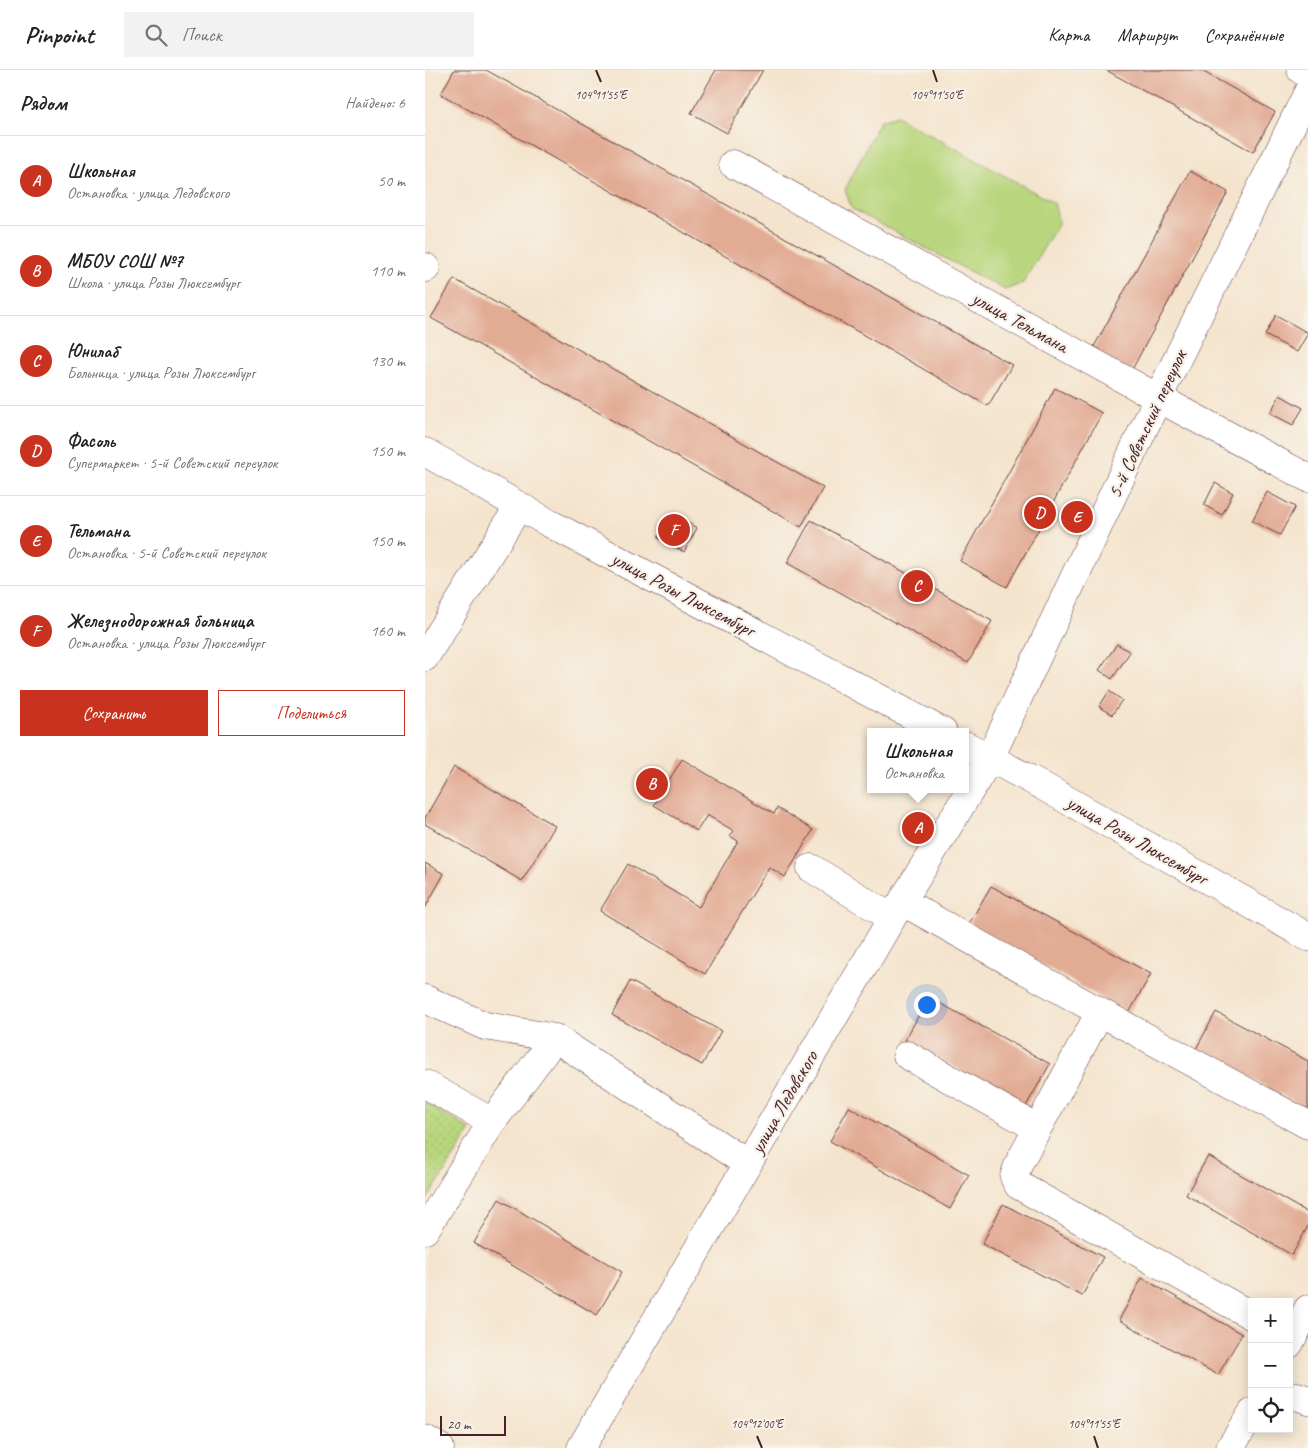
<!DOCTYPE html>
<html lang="ru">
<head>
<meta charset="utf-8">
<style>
	body { margin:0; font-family:Caveat,sans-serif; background:#f2f2f2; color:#222 }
	.controls { position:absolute; right:15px; bottom:15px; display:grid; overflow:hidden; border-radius:0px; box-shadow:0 2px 12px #0003 }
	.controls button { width:45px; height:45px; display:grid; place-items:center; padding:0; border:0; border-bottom:1px solid #e0e0e0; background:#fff; color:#222; font:25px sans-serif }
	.scale { position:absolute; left:15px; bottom:12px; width:66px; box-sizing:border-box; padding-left:5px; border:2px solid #4a1f2b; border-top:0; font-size:14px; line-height:18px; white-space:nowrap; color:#4a1f2b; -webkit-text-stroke:4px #f7f3e8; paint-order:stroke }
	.you { position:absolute; left:501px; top:934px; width:18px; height:18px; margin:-12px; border:4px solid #fff; border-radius:50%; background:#1a73e8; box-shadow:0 0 0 8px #1a73e833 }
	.badge { display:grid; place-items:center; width:32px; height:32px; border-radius:50%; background:#c8321e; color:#fff; font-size:16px; font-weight:700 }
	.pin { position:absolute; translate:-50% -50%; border:2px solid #fff; box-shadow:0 1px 5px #0006 }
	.popup { position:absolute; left:442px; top:658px; width:102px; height:65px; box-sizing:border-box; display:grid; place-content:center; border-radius:0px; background:#fff; filter:drop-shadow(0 1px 4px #0005); font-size:16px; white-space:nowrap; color:#767676 }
	.popup b { font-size:19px; color:#222 }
	.popup::after { content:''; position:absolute; left:50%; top:100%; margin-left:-10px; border:10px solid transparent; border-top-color:#fff }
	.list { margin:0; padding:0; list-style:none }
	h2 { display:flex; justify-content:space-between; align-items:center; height:65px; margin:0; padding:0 20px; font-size:21px }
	h2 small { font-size:16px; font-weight:400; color:#767676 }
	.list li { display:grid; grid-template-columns:32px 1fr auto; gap:15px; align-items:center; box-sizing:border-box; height:90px; padding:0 20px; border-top:1px solid #e0e0e0 }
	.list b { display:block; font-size:19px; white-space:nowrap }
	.list p { margin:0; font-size:16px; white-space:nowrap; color:#767676 }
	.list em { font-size:16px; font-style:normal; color:#767676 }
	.actions { display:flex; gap:10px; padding:15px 20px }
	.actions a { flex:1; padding:11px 0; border:1px solid #c8321e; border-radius:0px; text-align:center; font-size:18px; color:#c8321e }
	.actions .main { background:#c8321e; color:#fff }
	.icon { flex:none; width:28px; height:28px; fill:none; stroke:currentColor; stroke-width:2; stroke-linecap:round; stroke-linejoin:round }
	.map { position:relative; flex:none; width:883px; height:1378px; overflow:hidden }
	header { display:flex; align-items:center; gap:30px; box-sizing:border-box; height:70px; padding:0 25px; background:#fff; border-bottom:1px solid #e0e0e0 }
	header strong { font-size:24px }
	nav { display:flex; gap:28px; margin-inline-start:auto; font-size:18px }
	.search { width:350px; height:45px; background:#f2f2f2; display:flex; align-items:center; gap:12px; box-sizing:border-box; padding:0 18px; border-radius:0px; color:#767676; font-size:19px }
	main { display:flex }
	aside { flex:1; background:#fff }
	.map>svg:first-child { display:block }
	.grass { fill:#b8d67d; stroke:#817a54 }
	.park { fill:url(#park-dots); stroke:#817a54 }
	.building { fill:#e2ab94 }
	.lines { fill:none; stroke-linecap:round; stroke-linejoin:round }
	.minor-casing { stroke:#643d43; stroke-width:29 }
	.major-casing { stroke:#643d43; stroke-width:29 }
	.minor { stroke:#fff; stroke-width:28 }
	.major { stroke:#fff; stroke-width:28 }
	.ticks { fill:none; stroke:#4a1f2b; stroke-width:2 }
	.labels { text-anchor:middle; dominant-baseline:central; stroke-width:4.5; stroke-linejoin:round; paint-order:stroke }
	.street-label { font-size:20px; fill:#4a1f2b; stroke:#f7f3e8 }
	.ticks-label { font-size:12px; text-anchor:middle; fill:#4a1f2b; stroke:#f7f3e8; stroke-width:4.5; stroke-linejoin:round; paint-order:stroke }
</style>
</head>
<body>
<header>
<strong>Pinpoint</strong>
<div class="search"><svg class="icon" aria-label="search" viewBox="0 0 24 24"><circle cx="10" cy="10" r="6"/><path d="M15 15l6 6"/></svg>Поиск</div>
<nav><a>Карта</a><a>Маршрут</a><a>Сохранённые</a></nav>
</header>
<main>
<aside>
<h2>Рядом<small>Найдено: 6</small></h2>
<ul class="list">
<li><span class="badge">A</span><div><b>Школьная</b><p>Остановка · улица Ледовского</p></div><em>50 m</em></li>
<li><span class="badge">B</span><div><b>МБОУ СОШ №7</b><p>Школа · улица Розы Люксембург</p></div><em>110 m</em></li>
<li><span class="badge">C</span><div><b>Юнилаб</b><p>Больница · улица Розы Люксембург</p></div><em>130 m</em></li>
<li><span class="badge">D</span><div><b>Фасоль</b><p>Супермаркет · 5-й Советский переулок</p></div><em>150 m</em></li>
<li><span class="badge">E</span><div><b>Тельмана</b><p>Остановка · 5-й Советский переулок</p></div><em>150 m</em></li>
<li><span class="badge">F</span><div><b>Железнодорожная больница</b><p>Остановка · улица Розы Люксембург</p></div><em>160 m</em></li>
</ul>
<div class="actions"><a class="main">Сохранить</a><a>Поделиться</a></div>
</aside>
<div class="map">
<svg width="883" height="1378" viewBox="0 0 883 1378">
	<defs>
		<pattern id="park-dots" width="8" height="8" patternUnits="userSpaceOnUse" patternTransform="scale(1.25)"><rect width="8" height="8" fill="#b8d67d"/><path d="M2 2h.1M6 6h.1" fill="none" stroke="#a0b76c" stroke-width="1.8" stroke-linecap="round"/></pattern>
	</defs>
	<rect width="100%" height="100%" fill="#f7f3e8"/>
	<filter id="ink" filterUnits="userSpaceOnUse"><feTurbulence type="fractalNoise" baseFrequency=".02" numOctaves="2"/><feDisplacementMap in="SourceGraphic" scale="10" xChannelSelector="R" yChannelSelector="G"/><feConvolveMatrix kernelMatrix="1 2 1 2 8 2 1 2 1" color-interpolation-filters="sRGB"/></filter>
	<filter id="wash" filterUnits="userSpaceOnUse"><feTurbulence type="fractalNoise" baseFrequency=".0096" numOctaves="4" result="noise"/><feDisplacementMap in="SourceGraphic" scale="20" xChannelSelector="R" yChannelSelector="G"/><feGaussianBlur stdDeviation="1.12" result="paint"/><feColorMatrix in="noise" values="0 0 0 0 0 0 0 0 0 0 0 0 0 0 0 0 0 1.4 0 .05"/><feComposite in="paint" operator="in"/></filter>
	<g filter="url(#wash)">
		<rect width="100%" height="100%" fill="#f4e4cd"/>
		<!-- grass -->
		<path class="grass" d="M471,46L629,133L634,152L598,213L580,220L427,139L420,120L455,51Z"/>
		<!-- park -->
		<path class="park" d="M0,1032L46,1060L0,1133Z"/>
		<g id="blocks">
			<!-- building -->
			<path class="building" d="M29,0H61L587,295L563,336L16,24Z
				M291,0H338L302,63L266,43Z
				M681,0H775L850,42L828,82Z
				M765,101L803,122L704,305L665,284Z
				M29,209L398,418L376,457L6,248Z
				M851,245L883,263L872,282L840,265Z
				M630,318L677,343L582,517L535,491Z
				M855,325L878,338L868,355L845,343Z
				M790,413L808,423L797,445L779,435Z
				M842,422L870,437L855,465L827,451Z
				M246,443L272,458L259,482L233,468Z
				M386,450L567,551L543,593L362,493Z
				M692,574L705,582L687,609L674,600Z
				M684,621L697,630L687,645L674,637Z
				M257,689L349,744L352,738L388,760L360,807L344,797L280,904L175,841L203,794L274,837L313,771L305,766L309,761L282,745L272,761L229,735Z
				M29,697L130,756L97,811L0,754V748Z
				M0,793L19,804L0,838Z
				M566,816L726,904L704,943L544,854Z
				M205,911L296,961L277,995L187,945Z
				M504,927L625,994L601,1036L480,970Z
				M791,942L883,991V1039L771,979Z
				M424,1037L544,1105L525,1139L405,1071Z
				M783,1086L883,1143V1156L867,1185L761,1125Z
				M74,1129L197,1202L172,1245L49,1173Z
				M578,1134L678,1187L657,1226L557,1174Z
				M717,1208L817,1264L793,1305L694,1250Z"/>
		</g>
	</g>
	<g filter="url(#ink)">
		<use href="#blocks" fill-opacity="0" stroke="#643d43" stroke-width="1"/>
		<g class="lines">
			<defs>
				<path id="minor" d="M876,0L883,4
					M308,94L733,328L883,408
					M0,197L1,198
					M0,587L94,436
					M386,798L467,848
					M478,832L675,942L883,1055
					M0,929L60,956L130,968L67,1052
					M675,942L594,1093L589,1107L593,1115L827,1246
					M130,968L323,1094
					M482,985L612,1058
					M0,1014L67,1052L0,1160
					M864,1274L883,1239
					M864,1327L872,1326L883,1330
					M0,1369L15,1378
					M156,1378L467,848L565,688L733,328L883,22
					M805,1378L827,1343"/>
				<path id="major" d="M0,382L122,452L518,662
					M540,675L614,714L883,867"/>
			</defs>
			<!-- minor casing -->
			<use href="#minor" class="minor-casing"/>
			<!-- major casing -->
			<use href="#major" class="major-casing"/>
			<!-- minor -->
			<use href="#minor" class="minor"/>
			<!-- major -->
			<use href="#major" class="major"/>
		</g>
	</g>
	<!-- ticks -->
	<path class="ticks" d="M171,0L176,12M508,0L512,12M332,1366L337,1378M669,1366L673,1378"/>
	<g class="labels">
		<!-- street labels -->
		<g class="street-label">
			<text transform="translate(595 252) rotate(29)">улица Тельмана</text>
			<text transform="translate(722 354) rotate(-65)">5-й Советский переулок</text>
			<text transform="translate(258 524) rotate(28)">улица Розы Люксембург</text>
			<text transform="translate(712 770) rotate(30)">улица Розы Люксембург</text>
			<text transform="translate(359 1032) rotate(-60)">улица Ледовского</text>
		</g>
	</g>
	<g class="ticks-label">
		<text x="176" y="29">104°11'55"E</text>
		<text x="512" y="29">104°11'50"E</text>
		<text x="332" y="1358">104°12'00"E</text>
		<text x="669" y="1358">104°11'55"E</text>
	</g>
</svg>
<div class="controls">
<button>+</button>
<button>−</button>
<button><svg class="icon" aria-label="locate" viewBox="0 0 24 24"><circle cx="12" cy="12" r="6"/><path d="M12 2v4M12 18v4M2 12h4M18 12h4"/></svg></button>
</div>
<div class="scale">20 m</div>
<div class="you"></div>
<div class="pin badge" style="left:493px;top:758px">A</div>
<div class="popup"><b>Школьная</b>Остановка</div>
<div class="pin badge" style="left:227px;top:714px">B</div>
<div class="pin badge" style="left:492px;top:516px">C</div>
<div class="pin badge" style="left:615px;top:443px">D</div>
<div class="pin badge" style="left:652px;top:447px">E</div>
<div class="pin badge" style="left:249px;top:460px">F</div>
</div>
</main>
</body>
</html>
